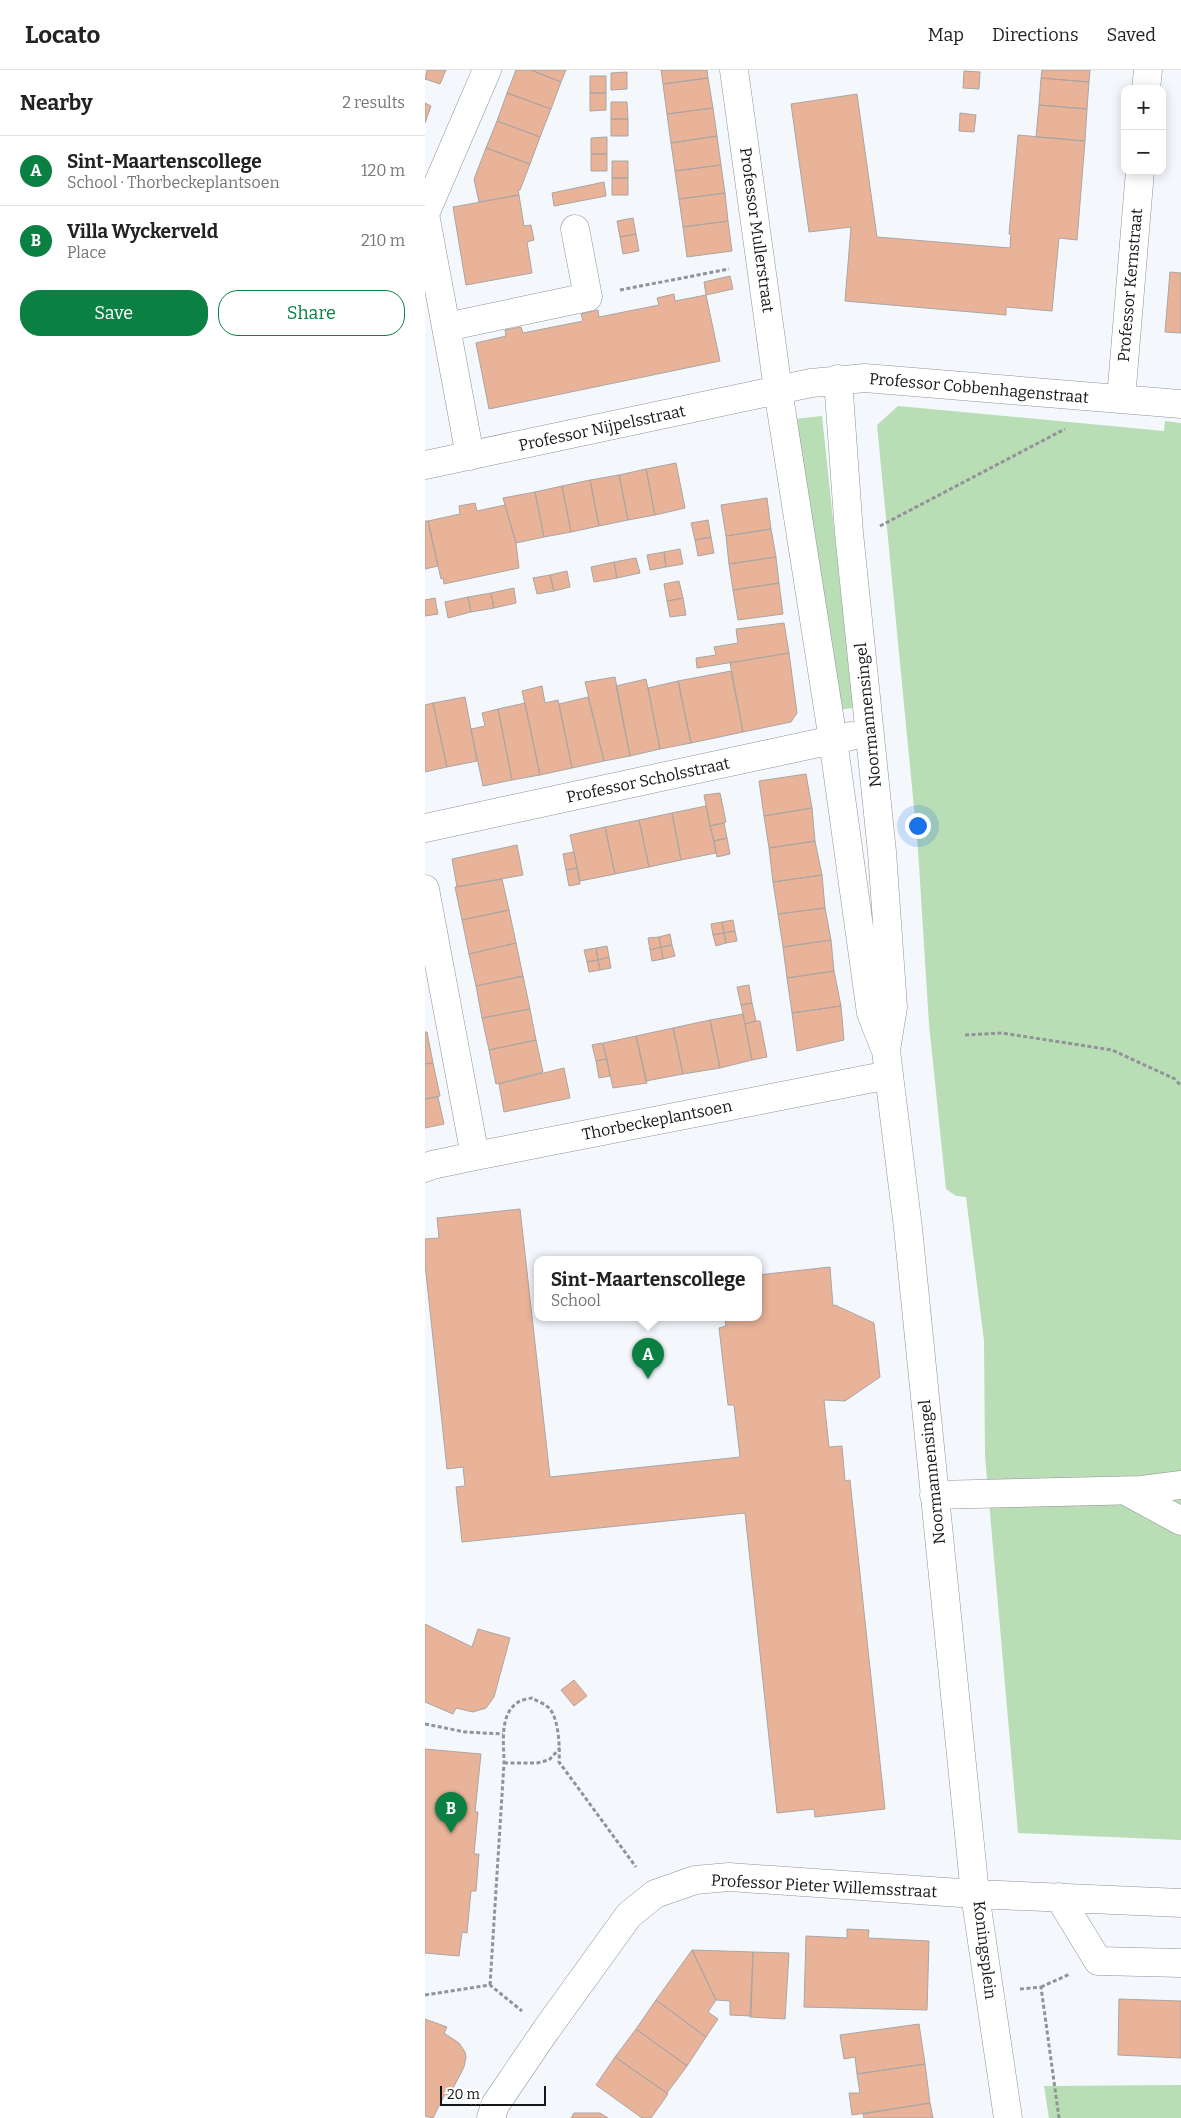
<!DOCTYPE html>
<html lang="en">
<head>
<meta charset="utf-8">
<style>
	body { margin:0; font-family:Bitter,serif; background:#f2f2f2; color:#222 }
	.controls { position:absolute; right:15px; top:15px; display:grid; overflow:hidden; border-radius:10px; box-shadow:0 2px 12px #0003 }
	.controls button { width:45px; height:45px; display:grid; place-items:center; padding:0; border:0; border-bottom:1px solid #e0e0e0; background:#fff; color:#222; font:25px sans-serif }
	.scale { position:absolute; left:15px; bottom:12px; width:106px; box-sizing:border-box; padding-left:5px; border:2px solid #141618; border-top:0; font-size:14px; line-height:18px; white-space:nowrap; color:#141618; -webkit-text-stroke:4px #fff; paint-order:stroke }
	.you { position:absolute; left:492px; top:755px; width:18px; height:18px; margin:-12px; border:4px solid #fff; border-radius:50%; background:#1a73e8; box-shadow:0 0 0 8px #1a73e833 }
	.badge { display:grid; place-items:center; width:32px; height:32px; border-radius:50%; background:#0b8043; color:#fff; font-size:16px; font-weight:700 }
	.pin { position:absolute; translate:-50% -41px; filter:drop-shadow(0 1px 2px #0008) }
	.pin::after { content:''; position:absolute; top:26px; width:18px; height:15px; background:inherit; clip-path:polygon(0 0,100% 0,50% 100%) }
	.popup { position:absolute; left:109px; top:1186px; width:228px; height:65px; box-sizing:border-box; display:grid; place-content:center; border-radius:10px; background:#fff; filter:drop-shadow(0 1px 4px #0005); font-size:16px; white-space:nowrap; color:#767676 }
	.popup b { font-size:19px; color:#222 }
	.popup::after { content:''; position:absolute; left:50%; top:100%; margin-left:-10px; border:10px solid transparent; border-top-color:#fff }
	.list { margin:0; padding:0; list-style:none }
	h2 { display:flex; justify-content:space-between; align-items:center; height:65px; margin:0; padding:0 20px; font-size:21px }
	h2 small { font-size:16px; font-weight:400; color:#767676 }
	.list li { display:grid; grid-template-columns:32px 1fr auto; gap:15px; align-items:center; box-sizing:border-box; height:70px; padding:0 20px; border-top:1px solid #e0e0e0 }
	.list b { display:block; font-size:19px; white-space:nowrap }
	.list p { margin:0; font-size:16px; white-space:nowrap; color:#767676 }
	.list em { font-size:16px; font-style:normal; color:#767676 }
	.actions { display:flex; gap:10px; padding:15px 20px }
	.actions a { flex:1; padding:11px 0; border:1px solid #0b8043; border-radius:20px; text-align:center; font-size:18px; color:#0b8043 }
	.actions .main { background:#0b8043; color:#fff }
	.map { position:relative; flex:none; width:756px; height:2048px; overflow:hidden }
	header { display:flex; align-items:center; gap:30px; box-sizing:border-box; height:70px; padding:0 25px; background:#fff; border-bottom:1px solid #e0e0e0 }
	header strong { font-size:24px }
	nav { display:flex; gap:28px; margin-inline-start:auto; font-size:18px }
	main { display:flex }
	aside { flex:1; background:#fff }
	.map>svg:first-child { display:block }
	.green { fill:#b9ddb4 }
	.building { fill:#e8b398; stroke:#aba5a2 }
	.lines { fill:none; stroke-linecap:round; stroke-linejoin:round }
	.minor-casing { stroke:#8f9297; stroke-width:29 }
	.path { stroke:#909397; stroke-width:3; stroke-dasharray:4 2.5; stroke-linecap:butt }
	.minor { stroke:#fff; stroke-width:28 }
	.labels { text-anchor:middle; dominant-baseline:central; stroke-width:4.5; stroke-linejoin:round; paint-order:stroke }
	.street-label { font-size:16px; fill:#141618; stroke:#fff }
</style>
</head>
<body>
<header>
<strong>Locato</strong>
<nav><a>Map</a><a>Directions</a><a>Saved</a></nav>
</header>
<main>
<aside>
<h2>Nearby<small>2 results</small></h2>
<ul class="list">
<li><span class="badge">A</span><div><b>Sint-Maartenscollege</b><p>School · Thorbeckeplantsoen</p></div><em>120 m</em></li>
<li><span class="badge">B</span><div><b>Villa Wyckerveld</b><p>Place</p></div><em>210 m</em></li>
</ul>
<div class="actions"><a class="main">Save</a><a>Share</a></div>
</aside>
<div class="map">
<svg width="756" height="2048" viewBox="0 0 756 2048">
	<rect width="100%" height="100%" fill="#f4f8fd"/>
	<!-- green -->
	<path class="green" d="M473,336L739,361L740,351L756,353V1770L593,1763L560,1386L559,1271L541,1127L531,1126L521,1119L504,954L493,779L452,355Z
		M397,346L428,638L412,640L369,349Z
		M756,2015V2048H624L619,2016Z"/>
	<!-- building -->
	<path class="building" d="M2,0H21L15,14L0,9Z
		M91,0H106L136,12L126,39L82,23Z
		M106,0H141L136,12Z
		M236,0H282L283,8L238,14Z
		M617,0H665L664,12L616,8Z
		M539,1L555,2L554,19L538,18Z
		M202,2V19L186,20V3Z
		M165,6H181V23H165Z
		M283,8L288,38L242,44L238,14Z
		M616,8L664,12L662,39L614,35Z
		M82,23L126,39L115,67L72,51Z
		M165,23H181V40L165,41Z
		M432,24L452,167L585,178L586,164H584L593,65L660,71L652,170L634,168L627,241L581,237V245L420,231L426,157L384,162L366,34Z
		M186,32H202L203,49H186Z
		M0,33L6,36L0,53Z
		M614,35L662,39L660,71L611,67Z
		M288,38L292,66L246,73L242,44Z
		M535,43L551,45L549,62L534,61Z
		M186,49H203V66H186Z
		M72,51L115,67L105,94L61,78Z
		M292,66L296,95L250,101L246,73Z
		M182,67V84H166V68Z
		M61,78L105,94L95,120H93L94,125L54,132L49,109Z
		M166,84H182V101H166Z
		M187,91H203V108H187Z
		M296,95L300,123L254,129L250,101Z
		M187,108H203V125H187Z
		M179,112L181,126L129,136L127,123Z
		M300,123L303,151L258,157L254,129Z
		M94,125L99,156L106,155L109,170L102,172L107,203L41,215L28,137Z
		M208,148L211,164L195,167L192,151Z
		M303,151L307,181L262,187L258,157Z
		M211,164L214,181L198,184L195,167Z
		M745,202L756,203V263L740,262Z
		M305,206L308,219L281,225L279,212Z
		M249,224L250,231L281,225L295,291L64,339L51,273L81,266L80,260L96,257L98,263L158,251L156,244L173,240L174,247L234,235L232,228Z
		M251,393L260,438L230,445L221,399Z
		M221,399L230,445L203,450L194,405Z
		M194,405L203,450L174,456L165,410Z
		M165,410L174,456L146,462L137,416Z
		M137,416L146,462L119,467L110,422Z
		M110,422L119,467L91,473L78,428Z
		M342,428L346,459L301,466L296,435Z
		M50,433L52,441L80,435L91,473L94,498L19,514L18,508L16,509L3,451L35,444L34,436Z
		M283,450L286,467L270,470L266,453Z
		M0,451H3L13,496L0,499Z
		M346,459L351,487L304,494L301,466Z
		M286,467L289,483L273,486L270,470Z
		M255,479L258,494L241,497L239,482Z
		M239,482L241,497L225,500L222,485Z
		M351,487L354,513L308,520L304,494Z
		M211,488L215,503L192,508L189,492Z
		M189,492L192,508L169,512L166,497Z
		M142,501L145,517L129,521L125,505Z
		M125,505L129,521L112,524L108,508Z
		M254,511L258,528L242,531L239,514Z
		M354,513L358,544L313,550L308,520Z
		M89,518L91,533L69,538L66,523Z
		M66,523L69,538L46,542L43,527Z
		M43,527L46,542L23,548L20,532Z
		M10,528L13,544L0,546V530Z
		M258,528L261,545L245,547L242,531Z
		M359,553L364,583L272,598L271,588L291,585L289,577L313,573L311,559Z
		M364,583L372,643L366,652L318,662L305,593Z
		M306,601L318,662L266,673L253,611Z
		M190,607L205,686L179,691L160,612Z
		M221,609L235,679L205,686L191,616Z
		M253,611L266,673L235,679L223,618Z
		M117,616L120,633L133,630L147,698L115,705L97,621Z
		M40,627L52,691L22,697L8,633Z
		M163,627L179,691L147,698L134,634Z
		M8,633L22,697L0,702V635Z
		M100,633L115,705L87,710L73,639Z
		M73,639L87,710L58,716L46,659L60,656L57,643Z
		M381,704L387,738L339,746L334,711Z
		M295,723L301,752L285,756L279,725Z
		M281,736L291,783L256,790L247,743Z
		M387,738L390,771L344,778L339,746Z
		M247,743L256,790L224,797L214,750Z
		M214,750L224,797L190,804L180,757Z
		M299,753L302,768L289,771L285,756Z
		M180,757L190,804L155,811L145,765Z
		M302,768L305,784L292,787L289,771Z
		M390,771L397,805L348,812L344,778Z
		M92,775L98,805L32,817L27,789Z
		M149,782L152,798L141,800L138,784Z
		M152,798L155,814L144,816L141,800Z
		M397,805L400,838L353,844L348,812Z
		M77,809L84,840L37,850L30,817Z
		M400,838L406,870L358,877L353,844Z
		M84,840L91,873L44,884L37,850Z
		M308,850L310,861L299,863L297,852Z
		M297,852L299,863L288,865L286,854Z
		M310,861L312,871L301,873L299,863Z
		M299,863L301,873L291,876L288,865Z
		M245,864L247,875L236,877L234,867Z
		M234,867L236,877L225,880L223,868Z
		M406,870L409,901L362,908L358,877Z
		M91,873L98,906L51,916L44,884Z
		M247,875L250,886L238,889L236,877Z
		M182,876L184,887L173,890L171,878Z
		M236,877L238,889L227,891L225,880Z
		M171,878L173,890L162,892L159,880Z
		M184,887L186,898L175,900L173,890Z
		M173,890L175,900L164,902L162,892Z
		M409,901L416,936L367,943L362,908Z
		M98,906L105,939L57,948L51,916Z
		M324,915L327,933L316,935L312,917Z
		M327,933L331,951L320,954L316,935Z
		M416,936L419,970L372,981L367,943Z
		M105,939L111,970L64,980L57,948Z
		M318,944L327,990L295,998L285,950Z
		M285,950L295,998L258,1004L248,958Z
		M331,951H335L342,987L327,990L320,954Z
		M248,958L258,1004L221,1011L211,966Z
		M0,962H2L8,993L0,994Z
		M211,966L222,1013L188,1018L178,973Z
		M111,970L118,1002L71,1014L64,980Z
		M177,973L182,989L171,991L167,975Z
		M182,989L185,1006L174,1008L171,991Z
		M8,993L15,1026L0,1029V994Z
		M139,998L145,1028L79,1042L74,1014Z
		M13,1027L19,1054L0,1058V1029Z
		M95,1139L125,1407L315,1387L309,1335H303L294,1258L301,1256L300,1248H333V1205L405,1197L408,1236L410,1235L449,1253L455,1307L420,1331L399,1330L404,1377L417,1376L420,1411L425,1410L460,1739L390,1747L389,1739L352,1743L320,1443L37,1472L31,1417L40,1416L38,1397L22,1399L0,1194V1169L14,1168L12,1148Z
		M0,1554L47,1577L53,1559L85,1568L69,1627L61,1638L48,1642L31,1638L28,1644L0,1632Z
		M149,1610L162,1626L149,1636L136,1620Z
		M0,1679L56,1684L50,1742H53L49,1784H54L51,1821H46L42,1863L37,1862L34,1886L0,1883Z
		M422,1859L444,1860L443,1868L504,1871L502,1940L379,1937L381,1866L422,1868Z
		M267,1880L291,1930L283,1942L293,1949L281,1967L231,1930Z
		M267,1880L328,1882L326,1946L305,1945V1931L291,1930Z
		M328,1882L364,1883L360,1949L325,1947Z
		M694,1929L756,1931V1988L693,1985Z
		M231,1930L281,1967L262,1996L211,1959Z
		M0,1949L22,1957L19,1963L34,1973L40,1982L41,1987L39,1997L24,2026L20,2024L8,2048L0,2046Z
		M494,1954L500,1994L432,2004L430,1987L419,1989L415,1965Z
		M211,1959L262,1996L242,2023L190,1987Z
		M190,1987L243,2024L226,2048H217L171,2015Z
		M500,1994L505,2033L427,2045L424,2023H435L432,2004Z
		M505,2033L508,2048H439L438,2044Z
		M149,2043H175L183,2048H146Z"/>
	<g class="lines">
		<defs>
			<path id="minor" d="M309,0L353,320L408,670L446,943L461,981L483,1158L550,1824L583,2048
				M721,19L723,0
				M0,144L45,386
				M0,144L62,0
				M21,257L163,227L150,159
				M413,309L424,463L457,782L468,937L461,980
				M696,329L715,101
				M0,395L386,313L440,308L756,334
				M0,758L426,666
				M0,819L50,1086
				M0,1098L7,1095L50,1086L464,1005
				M701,1421L756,1451
				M509,1425L717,1420L756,1415
				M634,1827L673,1891L756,1893
				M66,2048L70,2035L121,1960L204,1845L230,1824L270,1810L304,1807L550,1824L756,1833"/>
		</defs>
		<!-- minor casing -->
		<use href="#minor" class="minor-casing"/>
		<!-- path -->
		<path class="path" d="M195,220L304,199
			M455,456L640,359
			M540,965L577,963L687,980L750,1009L756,1016
			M0,1654L40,1662L78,1664
			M79,1693H112L124,1690L135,1678
			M65,1915L79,1693C79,1675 74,1645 92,1633C95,1630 102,1629 107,1628C112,1631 120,1634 124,1638C134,1648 135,1679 134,1692L211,1797
			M616,1917L645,1904
			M595,1919L616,1917L634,2048
			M0,1925L65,1915L97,1941"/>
		<!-- minor -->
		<use href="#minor" class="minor"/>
	</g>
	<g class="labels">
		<!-- street labels -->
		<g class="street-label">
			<text transform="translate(332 160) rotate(82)">Professor Mullerstraat</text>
			<text transform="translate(705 215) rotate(-85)">Professor Kernstraat</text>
			<text transform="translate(554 318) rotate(5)">Professor Cobbenhagenstraat</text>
			<text transform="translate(177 358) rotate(-12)">Professor Nijpelsstraat</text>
			<text transform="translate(443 645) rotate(-96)">Noormannensingel</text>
			<text transform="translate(223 710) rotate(-12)">Professor Scholsstraat</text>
			<text transform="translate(232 1050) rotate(-11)">Thorbeckeplantsoen</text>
			<text transform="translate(507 1402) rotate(-96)">Noormannensingel</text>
			<text transform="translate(399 1816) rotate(3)">Professor Pieter Willemsstraat</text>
			<text transform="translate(560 1880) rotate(83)">Koningsplein</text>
		</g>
	</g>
</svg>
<div class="controls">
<button>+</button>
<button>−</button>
</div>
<div class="scale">20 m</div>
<div class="you"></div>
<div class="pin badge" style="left:223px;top:1309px">A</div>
<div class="popup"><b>Sint-Maartenscollege</b>School</div>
<div class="pin badge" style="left:26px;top:1763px">B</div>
</div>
</main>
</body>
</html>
